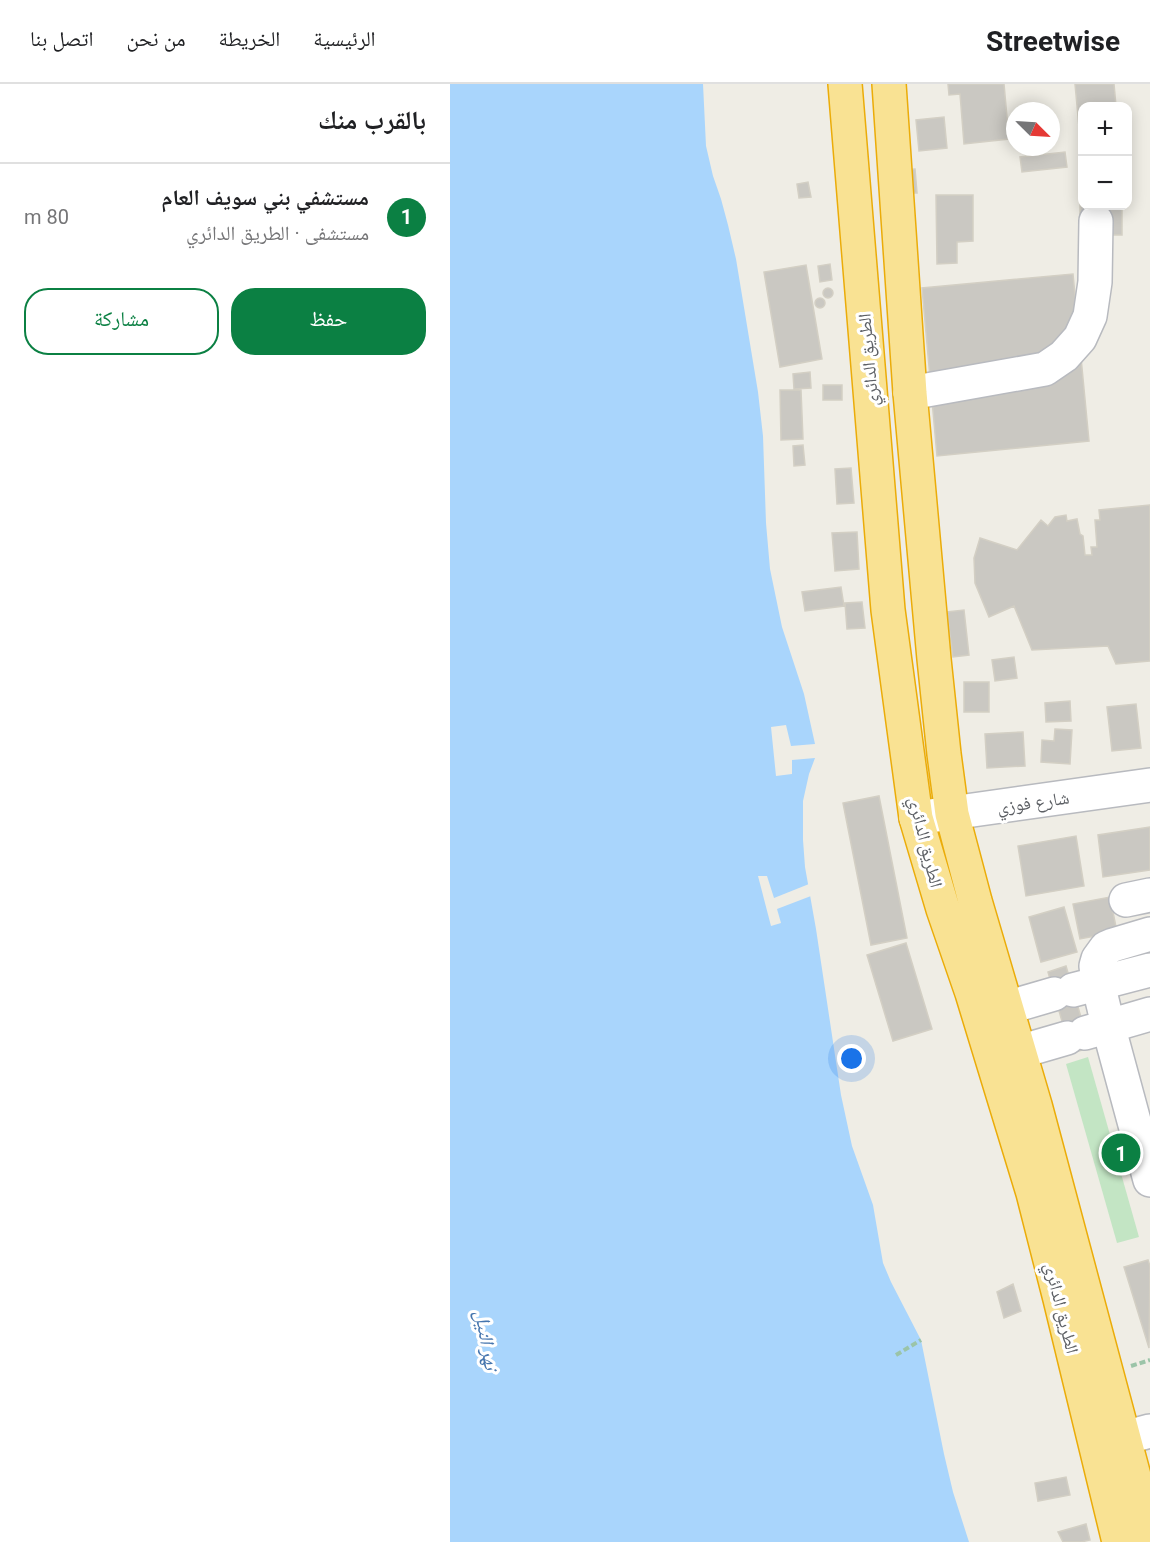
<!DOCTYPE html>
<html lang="ar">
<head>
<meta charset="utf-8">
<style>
	body { margin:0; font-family:Roboto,"Noto Naskh Arabic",sans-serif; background:#f6f6f6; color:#202124; direction:rtl }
	.controls { position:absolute; right:18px; top:18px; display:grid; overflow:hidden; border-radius:12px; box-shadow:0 3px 15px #0003 }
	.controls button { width:54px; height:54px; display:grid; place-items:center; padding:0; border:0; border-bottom:2px solid #e0e0e0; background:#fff; color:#202124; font:30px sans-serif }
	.compass { position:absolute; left:556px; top:18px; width:54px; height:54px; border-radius:50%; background:#fff; box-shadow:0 3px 15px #0003; rotate:114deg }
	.you { position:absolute; left:402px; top:975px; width:21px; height:21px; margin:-15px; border:4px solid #fff; border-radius:50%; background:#1a73e8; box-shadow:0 0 0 9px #1a73e833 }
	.badge { display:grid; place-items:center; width:39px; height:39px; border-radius:50%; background:#0b8043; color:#fff; font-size:20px; font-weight:700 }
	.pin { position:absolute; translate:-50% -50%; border:3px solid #fff; box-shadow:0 2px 6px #0006 }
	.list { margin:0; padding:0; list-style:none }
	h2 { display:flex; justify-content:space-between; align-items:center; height:78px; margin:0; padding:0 24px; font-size:26px }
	h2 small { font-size:20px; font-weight:400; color:#757577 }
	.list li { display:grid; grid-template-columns:39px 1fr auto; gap:18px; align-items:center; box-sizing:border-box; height:108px; padding:0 24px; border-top:2px solid #e0e0e0 }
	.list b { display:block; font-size:22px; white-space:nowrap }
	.list p { margin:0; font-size:20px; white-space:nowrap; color:#757577 }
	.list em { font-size:20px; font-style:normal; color:#757577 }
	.actions { display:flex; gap:12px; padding:18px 24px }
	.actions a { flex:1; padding:14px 0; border:2px solid #0b8043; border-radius:24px; text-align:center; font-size:21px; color:#0b8043 }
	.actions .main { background:#0b8043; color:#fff }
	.map { position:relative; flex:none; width:700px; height:1458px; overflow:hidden; direction:ltr }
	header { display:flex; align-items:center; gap:36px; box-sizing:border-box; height:84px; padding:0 30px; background:#fff; border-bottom:2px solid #e0e0e0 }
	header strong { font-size:28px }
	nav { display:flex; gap:33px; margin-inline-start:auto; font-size:21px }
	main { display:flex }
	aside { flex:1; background:#fff }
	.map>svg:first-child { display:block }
	.green { fill:#c3e5c4 }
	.water { fill:#a9d5fc }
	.pier { fill:#efede5 }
	.building { fill:#cac8c2; stroke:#d3cfc4; stroke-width:1.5 }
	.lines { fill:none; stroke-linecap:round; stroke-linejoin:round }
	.minor-casing { stroke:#b8babf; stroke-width:36 }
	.highway-casing { stroke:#ebac09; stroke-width:36 }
	.path { stroke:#9bc4a8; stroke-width:4; stroke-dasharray:6 3; stroke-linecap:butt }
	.minor { stroke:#fff; stroke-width:33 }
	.highway { stroke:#f9e293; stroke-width:33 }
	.labels { text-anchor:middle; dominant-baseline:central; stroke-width:6; stroke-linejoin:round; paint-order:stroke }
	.street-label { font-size:18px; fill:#5d6065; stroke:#fff }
	.water-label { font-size:20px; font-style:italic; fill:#4575ae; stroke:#fff }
</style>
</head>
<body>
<header>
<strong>Streetwise</strong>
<nav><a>الرئيسية</a><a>الخريطة</a><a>من نحن</a><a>اتصل بنا</a></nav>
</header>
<main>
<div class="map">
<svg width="700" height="1458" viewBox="0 0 700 1458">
	<rect width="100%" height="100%" fill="#efede5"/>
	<!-- green -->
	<path class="green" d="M638,973L689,1153L667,1159L616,980Z"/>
	<!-- water -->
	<path class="water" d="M0,0H253L256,62L263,92L271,115L278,141L286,175L308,308L313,352L316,439L320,485L332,543L354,610L365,660V674L359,690L353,717V756L355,783L366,845L391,1011L402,1062L423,1121L433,1179L441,1198L471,1256L494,1370L503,1408L519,1458H0Z"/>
	<!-- pier -->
	<path class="pier" d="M336,641L341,662L365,660V674L342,676V690L326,692L321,643Z
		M308,792H317L324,814L359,800L361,812L327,825L331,839L321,842Z"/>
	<!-- building -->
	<path class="building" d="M498,0H554L559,55L514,60L510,10L499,11Z
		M625,0H664L666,22H632V54H630Z
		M494,33L497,64L469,67L466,36Z
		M615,68L617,83L572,88L570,73Z
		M465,85L467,109H454L453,86Z
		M358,98L361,113L349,114L347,100Z
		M630,106H632V122H672V151H630Z
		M486,111H523V157L507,158V179L487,180Z
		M380,180L382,196L370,198L368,182Z
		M356,181L372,275L330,283L314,188Z
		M623,190L639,357L487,372L472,204Z
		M373 209a5 5 0 1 1 10 0a5 5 0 1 1-10 0Z
		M365 219a5 5 0 1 1 10 0a5 5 0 1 1-10 0Z
		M360,288L361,304L344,305L343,290Z
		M373,301H392V316H373Z
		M330,306H351L353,355L331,356Z
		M353,361L355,381L344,382L343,362Z
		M401,384L404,419L387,420L385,385Z
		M700,421V577L666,580L658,562L582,566L564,522L539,533L525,499L524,474L530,454L567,466L591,436L598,442L605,433L616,431L617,437L627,435L630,450L633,452L635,471H642L641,463H647L645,436H650L649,426Z
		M407,448L409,485L385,487L382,449Z
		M391,503L394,522L355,527L352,508Z
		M412,518L415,544L397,545L395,519Z
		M514,526L519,571L503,573L497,528Z
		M564,573L567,594L545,597L542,576Z
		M514,598H539V628H514Z
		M620,617L621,637L596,638L595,619Z
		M686,620L691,664L662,667L657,623Z
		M605,645L622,646L620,680L591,678L592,656L604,657Z
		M573,648L575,682L537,684L535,650Z
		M429,712L457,854L421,861L393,719Z
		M700,743V786L653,793L648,751Z
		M626,752L634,802L576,812L568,762Z
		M660,813L667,848L630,855L623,820Z
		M614,823L627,868L591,878L579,833Z
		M456,859L482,945L443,957L417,871Z
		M616,882L640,964L621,969L598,888Z
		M698,1176L700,1182L699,1264L674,1183Z
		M563,1200L571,1227L554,1234L547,1208Z
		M616,1393L620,1411L588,1417L585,1399Z
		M636,1440L640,1456L631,1458H613L608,1448Z"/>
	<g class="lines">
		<defs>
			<path id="minor" d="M460,309L595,285L614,272L630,254L640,232L645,198L646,137
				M466,734L700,701
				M676,816L700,811
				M700,850L663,861L656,864L648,875L646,882L648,899L658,941L700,1096
				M623,906L700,886
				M556,924L604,910
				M635,949L700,930
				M569,968L617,954
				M674,1354L700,1347"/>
			<path id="highway" d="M395,0L438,526L466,734L493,825L522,909L583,1109L610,1215L669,1458
				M439,0L460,309L484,575L494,670L502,730L525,817L585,1021L700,1452"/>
		</defs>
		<!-- minor casing -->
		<use href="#minor" class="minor-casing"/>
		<!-- highway casing -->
		<use href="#highway" class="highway-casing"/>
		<!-- path -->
		<path class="path" d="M446,1271L471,1256
			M681,1282L700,1276"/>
		<!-- minor -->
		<use href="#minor" class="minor"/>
		<!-- highway -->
		<use href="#highway" class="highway"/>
	</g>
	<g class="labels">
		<!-- street labels -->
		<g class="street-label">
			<text transform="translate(418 276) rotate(-95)">الطريق الدائري</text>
			<text transform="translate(583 718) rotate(-8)">شارع فوزي</text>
			<text transform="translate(476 758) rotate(76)">الطريق الدائري</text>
			<text transform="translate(612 1224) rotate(76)">الطريق الدائري</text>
		</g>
		<!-- water labels -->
		<g class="water-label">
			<text transform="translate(37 1256) rotate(80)">نهر النيل</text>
		</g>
	</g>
</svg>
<div class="controls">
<button>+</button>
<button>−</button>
</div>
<svg class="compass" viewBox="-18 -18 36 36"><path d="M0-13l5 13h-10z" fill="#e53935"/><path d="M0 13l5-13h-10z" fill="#757577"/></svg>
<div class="you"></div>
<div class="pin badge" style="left:671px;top:1069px">1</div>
</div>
<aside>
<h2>بالقرب منك<small></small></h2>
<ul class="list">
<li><span class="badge">1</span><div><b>مستشفي بني سويف العام</b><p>مستشفى · الطريق الدائري</p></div><em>80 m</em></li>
</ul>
<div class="actions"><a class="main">حفظ</a><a>مشاركة</a></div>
</aside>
</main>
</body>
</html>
